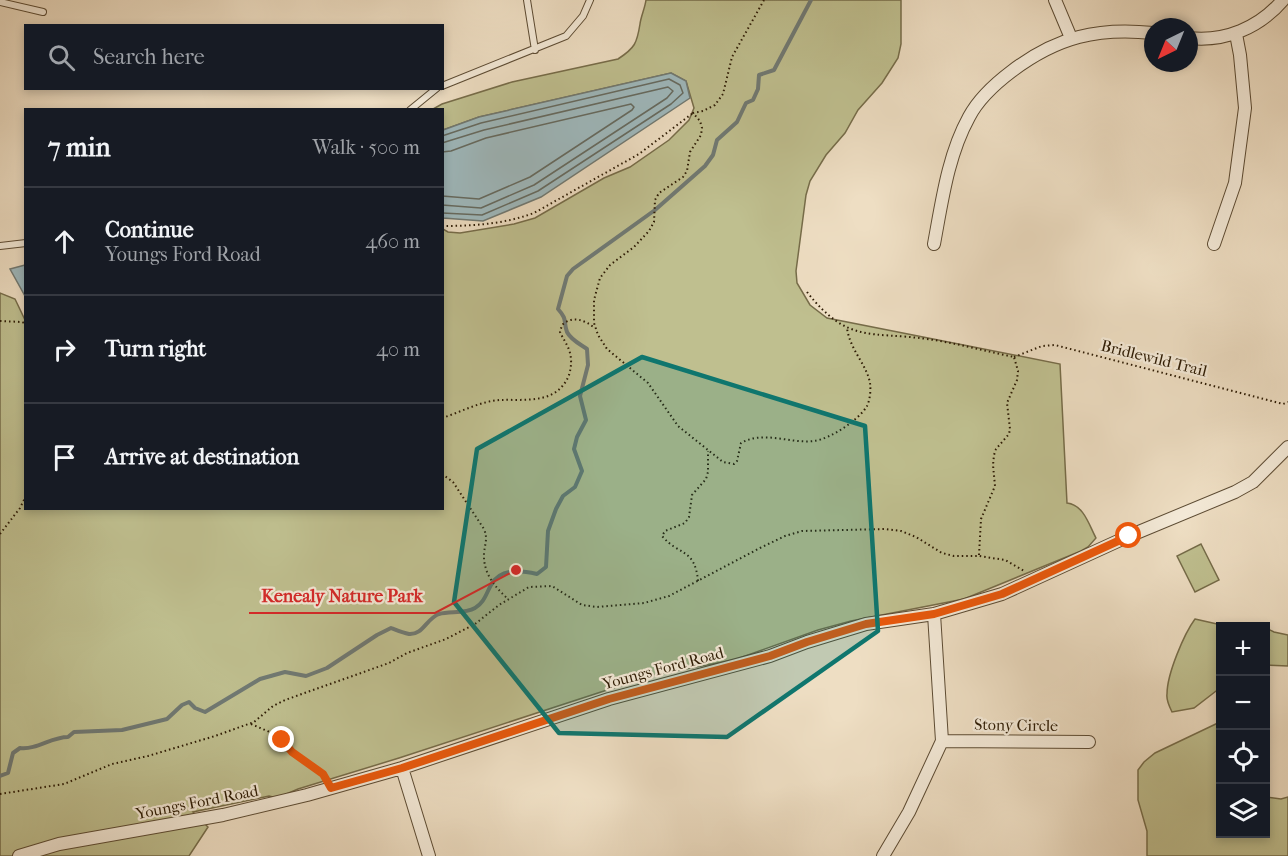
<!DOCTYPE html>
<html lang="en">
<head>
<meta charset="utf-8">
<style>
	body { margin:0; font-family:"IM FELL French Canon",serif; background:#242831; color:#f1f3f6 }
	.controls { position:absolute; right:18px; bottom:18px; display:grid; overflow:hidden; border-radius:0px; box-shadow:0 3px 9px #0003 }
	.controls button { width:54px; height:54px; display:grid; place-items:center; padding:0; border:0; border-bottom:2px solid #363941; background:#171b24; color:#f1f3f6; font:30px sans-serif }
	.compass { position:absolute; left:1144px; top:18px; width:54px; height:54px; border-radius:50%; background:#171b24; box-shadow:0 3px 9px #0003; rotate:223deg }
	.stop { position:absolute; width:18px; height:18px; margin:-14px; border:4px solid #ea580c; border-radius:50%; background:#fff }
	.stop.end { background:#ea580c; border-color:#fff; box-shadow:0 2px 6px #0008 }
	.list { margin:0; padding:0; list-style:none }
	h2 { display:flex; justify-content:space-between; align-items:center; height:78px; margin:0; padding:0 24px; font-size:26px }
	h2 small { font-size:20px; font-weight:400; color:#9ea1a6 }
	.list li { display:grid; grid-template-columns:39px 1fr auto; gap:18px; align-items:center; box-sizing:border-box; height:108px; padding:0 24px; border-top:2px solid #363941 }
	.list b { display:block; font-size:22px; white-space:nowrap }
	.list p { margin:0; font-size:20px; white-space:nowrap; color:#9ea1a6 }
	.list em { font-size:20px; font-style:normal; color:#9ea1a6 }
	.icon { flex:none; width:33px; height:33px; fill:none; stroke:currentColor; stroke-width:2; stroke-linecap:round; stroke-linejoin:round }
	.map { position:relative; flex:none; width:1288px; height:856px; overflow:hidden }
	.search { position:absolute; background:#171b24; box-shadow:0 3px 9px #0003; left:24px; top:24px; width:420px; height:66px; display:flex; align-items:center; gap:15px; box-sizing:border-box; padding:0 21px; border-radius:0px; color:#9ea1a6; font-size:22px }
	.panel { position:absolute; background:#171b24; box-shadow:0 3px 9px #0003; left:24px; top:108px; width:420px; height:402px; border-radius:0px }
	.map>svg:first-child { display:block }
	.green { fill:#bfbf8f; stroke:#766c49; stroke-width:1.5 }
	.water { fill:#9eb9be; stroke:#707973; stroke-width:1.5 }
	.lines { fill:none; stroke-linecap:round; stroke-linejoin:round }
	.shore { stroke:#656a60; stroke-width:1.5 }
	.stream { stroke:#707973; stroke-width:4 }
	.service-casing { stroke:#5c4b33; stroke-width:8 }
	.minor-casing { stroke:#5c4b33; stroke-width:14 }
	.path { stroke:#2c1a03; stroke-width:2; stroke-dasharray:1.5 3; stroke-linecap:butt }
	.service { stroke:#f4ead8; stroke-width:6 }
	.minor { stroke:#f4ead8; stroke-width:12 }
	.route { stroke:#ea580c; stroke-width:8 }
	.marked { fill:#0f766e; fill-opacity:0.2; stroke:#0f766e; stroke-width:4.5; stroke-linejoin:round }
	.labels { text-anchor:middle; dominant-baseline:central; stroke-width:4.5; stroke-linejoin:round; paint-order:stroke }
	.street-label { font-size:16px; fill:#2c1a03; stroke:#f4ead8 }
	.leader { fill:none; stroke:#d62828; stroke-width:2 }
	.callout-dot { fill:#d62828; stroke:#f4ead8; stroke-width:2 }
	.callout-label { font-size:18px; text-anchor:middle; font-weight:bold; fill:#d62828; stroke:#f4ead8; stroke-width:4.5; stroke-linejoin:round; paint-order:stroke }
</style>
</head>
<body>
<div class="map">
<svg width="1288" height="856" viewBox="0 0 1288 856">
	<rect width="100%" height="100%" fill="#eedec3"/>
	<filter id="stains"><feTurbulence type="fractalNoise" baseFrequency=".00333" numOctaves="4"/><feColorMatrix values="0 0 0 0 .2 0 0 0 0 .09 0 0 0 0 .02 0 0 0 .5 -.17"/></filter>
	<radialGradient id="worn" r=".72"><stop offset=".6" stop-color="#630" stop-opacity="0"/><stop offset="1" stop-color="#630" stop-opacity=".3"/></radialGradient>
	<!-- green -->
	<path class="green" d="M646,0H901V44L898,58L882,83L858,110L845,133L826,155L810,181L806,195L796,271L797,283L810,305L827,318L1060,364L1067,503C1084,505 1089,525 1096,538L1088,547L1081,551L964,599L851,621L818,630L734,660L653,675L399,758L298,789L277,798L269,796L193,812L208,827L189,856H0V293L15,299L25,320L26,508H442L443,229L448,232L460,233L514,224L535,218L604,178L630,167L669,140L689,120L694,108L686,81L671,73L479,117L443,130L442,110L433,109L442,104L512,82L618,59C635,48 637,43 640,24C641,16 645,8 646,0Z
		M1201,544L1219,580L1195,592L1177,556Z
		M1195,619L1226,626H1220V688L1194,708L1172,712C1169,706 1166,700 1167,694C1167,674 1184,634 1195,619Z
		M1266,628L1274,632L1288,635V666L1266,665Z
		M1220,722V834H1266V797L1281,799L1288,797V856H1147V831L1138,800V770L1144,762L1155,753Z"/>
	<!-- water -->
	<path class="water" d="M671,73L686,81L690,98L541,197L483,221L443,218V130L479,117Z
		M25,265H26L25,296L10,269Z"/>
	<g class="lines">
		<!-- shore -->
		<path class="shore" d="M442,136L481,123L669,79L680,85L683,93L671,104L538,191L482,215L442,213
			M442,143L484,130L668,87L673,91L667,98L534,185L481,208L442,205
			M442,152L451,151L486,138L614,108L631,104L634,107L632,110L530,177L479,199L442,196"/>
		<!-- stream -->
		<path class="stream" d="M0,776L8,773L13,753L20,748C37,750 51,737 68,737L74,732L122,730L167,719L182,705L189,702L195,708L205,712L260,679L285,672L306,676L327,668L377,635L391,628C396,630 403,633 409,634C423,635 426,619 439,614C450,611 465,614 475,608C484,603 486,594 491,585C500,568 520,570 537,574L546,567L548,531L556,509L563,496L575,487L582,471L574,449L577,437L586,420L580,396L588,365L587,349C580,344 571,340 567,332C563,321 568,320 558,309L567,276L573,269L655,210L705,166L713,155L717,140L737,122L746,103L753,100L758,89L759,75L774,70L811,0"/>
		<defs>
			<path id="service" d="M527,0L535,50
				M0,2L43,12
				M442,86L566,36L583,16L590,0
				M410,110L437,88
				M0,246L26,243"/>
			<path id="minor" d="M1055,0L1071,38
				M1189,38C1225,42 1259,28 1283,0
				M934,244C942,201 948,155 969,117C979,98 996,83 1012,71C1057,37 1098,27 1153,33
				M1214,244L1235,183L1245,108L1240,55L1236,34
				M942,741L1089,742
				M402,768L429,856
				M19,856L59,844L223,815L307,795L402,768L609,699L770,656L807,642L866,624L934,614L1002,594L1129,536L1235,492L1253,482L1288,447
				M883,856L909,812L942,741L934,614"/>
		</defs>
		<!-- service casing -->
		<use href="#service" class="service-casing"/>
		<!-- minor casing -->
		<use href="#minor" class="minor-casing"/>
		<!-- path -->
		<path class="path" d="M764,0L732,57L723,94L715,105L703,111L693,113L700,121L702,128L701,135L690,152L687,171L683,177L659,193L655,200L654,222L649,231L634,247L610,265L600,278L594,300V323L598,335L607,349L648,383L678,426L723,462L734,464L737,461L741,443C764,430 790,444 814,441C830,439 859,420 867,406C870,400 871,390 870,383C867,365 850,350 847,328
			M442,226C474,226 504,224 534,213L639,154L693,113
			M807,292C848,344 870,331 927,339C956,343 985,351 1014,357
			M0,321L22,322L26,324
			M1014,357L1042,346L1055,345L1283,404L1288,402
			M442,418C461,412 481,401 500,400C525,399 557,405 569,375C571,368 572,361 570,353C568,345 563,339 560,332L562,325C573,315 584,320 595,328
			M442,474L453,482L484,529C488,539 485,543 484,553C483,573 494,586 508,599
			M0,534L20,508L26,496
			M979,555L981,519L995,486L993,465L994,455L996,449L1009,434L1010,429L1007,403L1017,380L1018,371L1014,357
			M698,581C695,548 679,556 662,536L665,531L685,523L689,517L692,495L706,479L708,472V451
			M251,724L272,733L282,740L292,752L326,778
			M0,794L64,784L112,764L148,756L215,736L254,722L273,706L285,700L389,663L407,653L446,639L475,624L499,605L529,587L552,586L582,605L597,607L644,603L669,596L760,548L785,536L802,531L885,529L901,531L916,537L942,553L954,556H979L1005,560L1024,571"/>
		<!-- service -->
		<use href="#service" class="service"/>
		<!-- minor -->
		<use href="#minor" class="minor"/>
	</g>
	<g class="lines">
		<!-- route -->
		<path class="route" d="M282,740L292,752L323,774L331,788L402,768L609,699L770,656L807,642L866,624L934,614L1002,594L1129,536"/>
	</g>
	<!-- marked area -->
	<path class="marked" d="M642,357L865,426L878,631L727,737L559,733L454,602L477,449Z"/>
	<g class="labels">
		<!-- street labels -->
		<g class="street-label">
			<text transform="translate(1154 358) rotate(14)">Bridlewild Trail</text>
			<text transform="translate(663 668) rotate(-15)">Youngs Ford Road</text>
			<text transform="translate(1016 725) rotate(1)">Stony Circle</text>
			<text transform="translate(197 802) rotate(-11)">Youngs Ford Road</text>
		</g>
	</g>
	<!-- callouts -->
	<path class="leader" d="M516 570L435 613H249"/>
	<circle class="callout-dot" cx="516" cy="570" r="6"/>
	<g class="callout-label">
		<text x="342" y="602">Kenealy Nature Park</text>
	</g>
	<rect width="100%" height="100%" filter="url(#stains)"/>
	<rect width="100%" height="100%" fill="url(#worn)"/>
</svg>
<div class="controls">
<button>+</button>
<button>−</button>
<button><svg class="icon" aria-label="locate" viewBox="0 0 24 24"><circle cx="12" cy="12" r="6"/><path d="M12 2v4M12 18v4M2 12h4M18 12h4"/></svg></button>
<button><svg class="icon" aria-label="layers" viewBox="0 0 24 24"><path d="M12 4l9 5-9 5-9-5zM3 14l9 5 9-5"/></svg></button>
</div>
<svg class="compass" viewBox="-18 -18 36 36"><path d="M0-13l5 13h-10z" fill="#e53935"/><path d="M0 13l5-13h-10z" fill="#9ea1a6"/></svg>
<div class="stop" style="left:1129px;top:536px"></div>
<div class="stop end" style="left:282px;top:740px"></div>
<div class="search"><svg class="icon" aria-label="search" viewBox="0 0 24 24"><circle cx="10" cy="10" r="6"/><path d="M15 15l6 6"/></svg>Search here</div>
<section class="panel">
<h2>7 min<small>Walk · 500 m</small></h2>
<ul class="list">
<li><svg class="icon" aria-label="ahead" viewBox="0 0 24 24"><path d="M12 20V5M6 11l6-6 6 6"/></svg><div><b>Continue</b><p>Youngs Ford Road</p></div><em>460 m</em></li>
<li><svg class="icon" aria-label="right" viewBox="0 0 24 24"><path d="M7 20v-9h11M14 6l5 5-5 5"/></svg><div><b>Turn right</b></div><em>40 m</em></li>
<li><svg class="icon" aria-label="arrive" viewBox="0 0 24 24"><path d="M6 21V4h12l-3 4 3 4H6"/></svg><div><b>Arrive at destination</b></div></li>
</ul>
</section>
</div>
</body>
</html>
